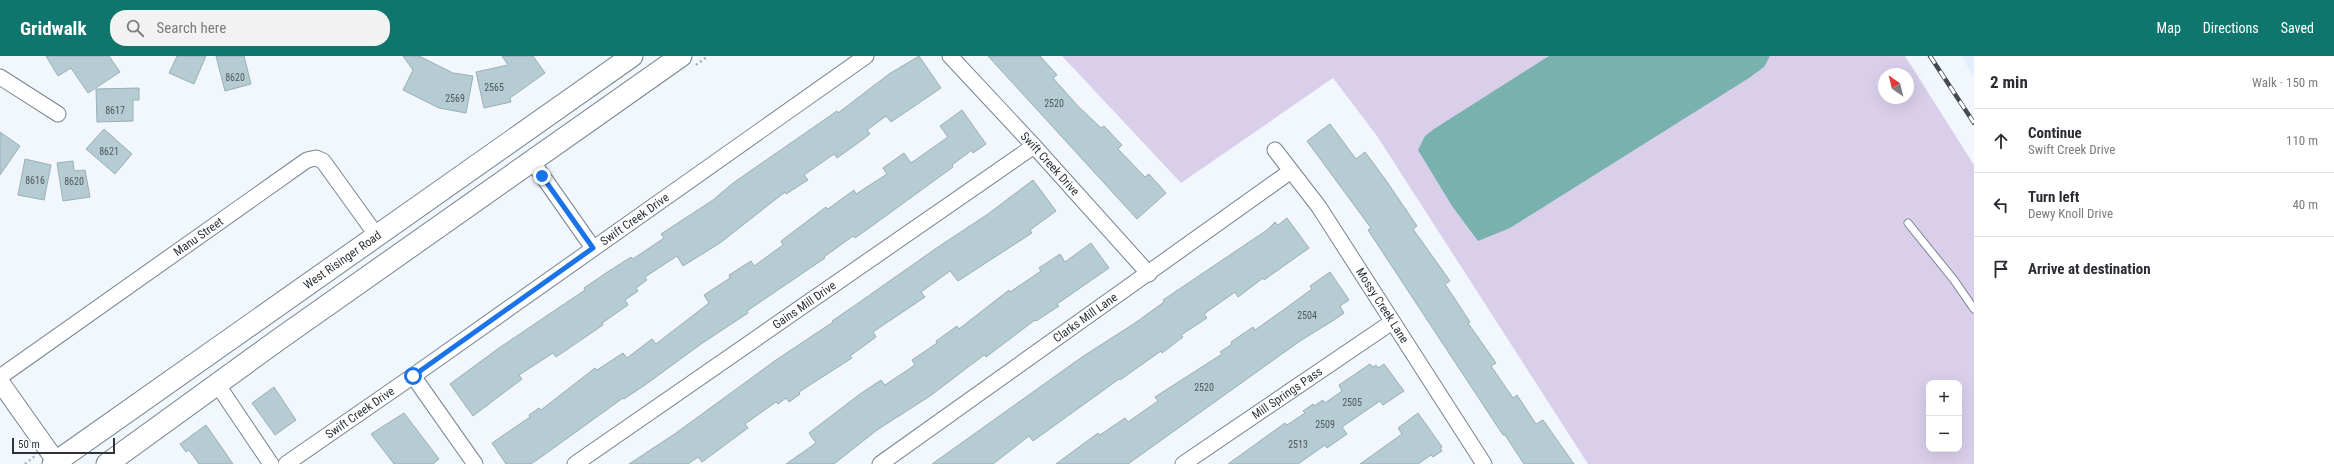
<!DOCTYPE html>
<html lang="en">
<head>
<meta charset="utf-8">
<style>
	body { margin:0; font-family:"Roboto Condensed",sans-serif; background:#f2f2f3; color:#2b2b33 }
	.controls { position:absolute; right:12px; bottom:12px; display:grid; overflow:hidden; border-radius:8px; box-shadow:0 4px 16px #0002 }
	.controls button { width:36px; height:36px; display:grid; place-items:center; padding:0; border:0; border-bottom:1px solid #e1e1e2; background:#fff; color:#2b2b33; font:20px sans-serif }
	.compass { position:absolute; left:1878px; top:12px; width:36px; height:36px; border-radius:50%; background:#fff; box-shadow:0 4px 16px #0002; rotate:325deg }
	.scale { position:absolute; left:12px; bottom:10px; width:103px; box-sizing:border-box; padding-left:4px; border:2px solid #2d3338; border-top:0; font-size:11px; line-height:14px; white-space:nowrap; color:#2d3338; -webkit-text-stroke:3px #fff; paint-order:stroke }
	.stop { position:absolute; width:12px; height:12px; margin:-9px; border:3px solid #1a73e8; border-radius:50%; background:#fff }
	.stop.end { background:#1a73e8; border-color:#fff; box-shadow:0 1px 4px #0008 }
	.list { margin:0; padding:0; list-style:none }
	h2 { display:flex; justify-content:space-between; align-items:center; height:52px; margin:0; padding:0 16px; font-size:17px }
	h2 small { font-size:13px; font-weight:400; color:#7c7c81 }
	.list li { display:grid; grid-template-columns:26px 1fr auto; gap:12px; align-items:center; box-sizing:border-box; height:64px; padding:0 16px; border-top:1px solid #e1e1e2 }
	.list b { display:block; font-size:15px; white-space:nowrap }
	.list p { margin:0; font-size:13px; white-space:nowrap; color:#7c7c81 }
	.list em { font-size:13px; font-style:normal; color:#7c7c81 }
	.icon { flex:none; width:22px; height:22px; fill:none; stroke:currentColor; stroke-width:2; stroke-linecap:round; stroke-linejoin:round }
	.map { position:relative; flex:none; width:1974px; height:408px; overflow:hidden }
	header { display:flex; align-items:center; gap:24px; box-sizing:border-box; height:56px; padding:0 20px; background:#0f766e; color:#fff }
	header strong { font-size:19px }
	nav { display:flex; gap:22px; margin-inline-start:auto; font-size:14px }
	.search { width:280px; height:36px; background:#f2f2f3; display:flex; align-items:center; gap:10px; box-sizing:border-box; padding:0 14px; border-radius:16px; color:#7c7c81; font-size:15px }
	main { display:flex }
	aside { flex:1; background:#fff }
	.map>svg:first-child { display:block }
	.built { fill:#e2effc }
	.green { fill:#dacfeb; fill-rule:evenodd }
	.water { fill:#79b2ad }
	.building { fill:#b5ccd2; stroke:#9aafb6 }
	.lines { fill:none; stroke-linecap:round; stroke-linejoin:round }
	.service-casing { stroke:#768491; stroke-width:9 }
	.minor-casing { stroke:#768491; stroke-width:17 }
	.tertiary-casing { stroke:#768491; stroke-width:20 }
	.secondary-casing { stroke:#768491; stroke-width:23 }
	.path { stroke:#acb2b7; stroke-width:2.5; stroke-dasharray:2 3; stroke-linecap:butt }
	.service { stroke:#fff; stroke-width:7 }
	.minor { stroke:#fff; stroke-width:15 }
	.tertiary { stroke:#fff; stroke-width:18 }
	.secondary { stroke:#fff; stroke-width:21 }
	.rail-casing { stroke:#444a4f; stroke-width:4.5 }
	.rail { stroke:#fff; stroke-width:3; stroke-dasharray:9; stroke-linecap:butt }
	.route { stroke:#1a73e8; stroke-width:5 }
	.labels { text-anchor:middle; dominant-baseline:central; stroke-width:3; stroke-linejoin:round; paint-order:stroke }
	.number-label { font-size:10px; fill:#4f595e }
	.street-label { font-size:12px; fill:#2d3338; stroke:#fff }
</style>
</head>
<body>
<header>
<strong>Gridwalk</strong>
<div class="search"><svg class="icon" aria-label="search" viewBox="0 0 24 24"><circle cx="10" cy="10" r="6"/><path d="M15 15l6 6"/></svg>Search here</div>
<nav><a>Map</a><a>Directions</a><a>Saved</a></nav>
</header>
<main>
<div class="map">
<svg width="1974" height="408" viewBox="0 0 1974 408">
	<rect width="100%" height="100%" fill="#f1f7fd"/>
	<!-- built -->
	<path class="built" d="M1961,0H1974V21Z"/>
	<!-- green -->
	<path class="green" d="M1062,0H1905L1974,109V408H1588L1377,80L1333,22L1181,127ZM1884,18H1908V42H1884ZM1929,327H1959V393H1929Z"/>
	<!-- water -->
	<path class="water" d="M1549,0H1770L1764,11L1749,22L1510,172L1478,185L1452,150L1418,94L1425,80L1434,73Z"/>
	<!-- building -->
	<path class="building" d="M46,0H109L120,16L88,37L71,12L58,20Z
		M177,0H206L194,28L169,17Z
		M216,0H244L251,28L225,35Z
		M403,0H419L453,17L473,20L466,57L439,52L403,34L413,14Z
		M502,0H533L545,17L510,42L511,46L484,52L476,16L508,9Z
		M919,0L941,32L891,66L886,60L867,74L870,78L858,87L837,102L834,98L804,119L808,124L786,138L785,136L720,187L683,210L677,200L645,221L647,224L636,232L638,235L625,244L628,249L602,267L603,269L556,301L553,297L519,319L522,323L473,360L450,328L499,292L585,234L584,232L606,217L631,201L633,203L664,182L661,178L713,144L733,127L837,55L838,57L889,18Z
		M988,0H1040L1057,19L1053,22L1077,49L1101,72L1104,70L1122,89L1118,93L1145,121L1149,118L1166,137L1137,163Z
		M139,32V44H133V65L97,66L96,33Z
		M962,54L986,88L973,97L972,94L952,109L953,111L876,167L855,182L853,180L824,201L825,202L747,255L748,257L701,288L645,329L624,343L623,342L544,399L531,408H506L492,387L530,361L529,359L539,352L541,354L595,312L597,314L623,297L627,302L652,283L656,288L709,247L704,239L730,222L729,219L751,205L754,210L783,189L781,185L826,151L828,153L854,134L856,138L887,118L883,112L904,97L911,107L948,81L940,70Z
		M1330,68L1356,103L1365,96L1385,123L1417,170L1413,173L1450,225L1445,228L1470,266L1468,267L1496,307L1491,310L1513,342L1517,339L1536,368L1543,364L1574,408H1524L1505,379H1503L1368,174L1371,172L1307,85Z
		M104,73L132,98L115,118L86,93Z
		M0,76L20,90L0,119Z
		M25,103L51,109L44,144L18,139Z
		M73,105L74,115L85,114L90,141L63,145L57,107Z
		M1033,124L1056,155L1030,174L1032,177L958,225L950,215L921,236L925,241L873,276L876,281L850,300L852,302L799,336L800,338L789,346L786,342L778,348L776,346L745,368L748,372L702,406L698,401L688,408H629L676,377L776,304L833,266L832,265L854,250L938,191L988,158Z
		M1287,162L1309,192L1264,224L1263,222L1238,241L1235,236L1204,258L1207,262L1181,279L1183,281L1162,297L1161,295L1120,324L1119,323L1033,385L1029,380L993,408H932L1082,301L1135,267L1164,246L1163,244L1267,174L1275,166L1278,169Z
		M1091,187L1109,212L1057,248L1059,250L1036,265L1035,264L986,301L984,299L930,340L877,374L834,408H786L816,387L809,377L860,338L881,324L885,329L915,309L912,304L937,287L936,285L957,270L959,273L1009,234L1010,236L1041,215L1039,212L1060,198L1065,206Z
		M1330,216L1349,244L1340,250L1344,257L1334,264L1300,285L1128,408H1056L1098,377L1100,379L1125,362L1128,366L1158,345L1155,341L1222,298L1220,296L1232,288L1231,286L1253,271L1255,274L1286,252L1312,233L1310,230Z
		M1370,308L1373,311L1376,309L1378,312L1384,308L1404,335L1383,349L1380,345L1342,371L1347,378L1327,392L1325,389L1298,408H1228L1285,367L1287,369L1305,357L1303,355L1313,348L1314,350L1323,344L1325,347L1342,335L1339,329Z
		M274,331L296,364L275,379L252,347Z
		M404,357L439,403L433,408H394L371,378Z
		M1418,357L1442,391L1440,392L1442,395L1433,401L1431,399L1418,408H1360L1402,378L1398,372Z
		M206,369L220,389L233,408H199L189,394L186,396L180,388Z"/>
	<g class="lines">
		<defs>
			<path id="service" d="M1908,167L1954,224L1974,253"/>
			<g id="minor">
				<path id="s1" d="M950,0L1034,90L1149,218"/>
				<path d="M0,21L58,58"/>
				<path id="s2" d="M1275,94L1319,151L1484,408"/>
				<path d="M532,105L593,192"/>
				<path d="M413,320L475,408"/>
				<path id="s3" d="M0,321L307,104L316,102L323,105L377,180"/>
				<path d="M217,328L271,408"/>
				<path id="s4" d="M286,408L413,320L866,0"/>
				<path id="s5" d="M575,408L1034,90"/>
				<path id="s6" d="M880,408L1291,115"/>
				<path id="s7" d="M1183,408L1392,266"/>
			</g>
			<path id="tertiary" d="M0,326L58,408"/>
			<g id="secondary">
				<path id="s8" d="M53,408L632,0"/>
				<path d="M107,408L278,284L681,0"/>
			</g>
		</defs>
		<!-- service casing -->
		<use href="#service" class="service-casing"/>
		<!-- minor casing -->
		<use href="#minor" class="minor-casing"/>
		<!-- tertiary casing -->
		<use href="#tertiary" class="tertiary-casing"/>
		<!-- secondary casing -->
		<use href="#secondary" class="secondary-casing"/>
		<!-- path -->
		<path class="path" d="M696,9L708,0
			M25,408L35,400"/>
		<!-- service -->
		<use href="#service" class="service"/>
		<!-- minor -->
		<use href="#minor" class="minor"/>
		<!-- tertiary -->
		<use href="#tertiary" class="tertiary"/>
		<!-- secondary -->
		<use href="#secondary" class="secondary"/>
		<defs>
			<path id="rail" d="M1930,0L1974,67"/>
		</defs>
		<!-- rail casing -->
		<use href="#rail" class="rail-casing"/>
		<!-- rail -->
		<use href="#rail" class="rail"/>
	</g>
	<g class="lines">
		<!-- route -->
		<path class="route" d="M413,320L593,192L542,120"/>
	</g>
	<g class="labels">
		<!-- number labels -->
		<g class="number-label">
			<text x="235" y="21">8620</text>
			<text x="494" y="31">2565</text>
			<text x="455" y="42">2569</text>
			<text x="1054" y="47">2520</text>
			<text x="115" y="54">8617</text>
			<text x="109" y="95">8621</text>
			<text x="35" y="124">8616</text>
			<text x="74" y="125">8620</text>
			<text x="1307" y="259">2504</text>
			<text x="1204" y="331">2520</text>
			<text x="1352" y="346">2505</text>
			<text x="1325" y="368">2509</text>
			<text x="1298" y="388">2513</text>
		</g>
		<!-- street labels -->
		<g class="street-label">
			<text stroke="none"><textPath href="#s1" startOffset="147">Swift Creek Drive</textPath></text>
			<text stroke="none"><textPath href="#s4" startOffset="426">Swift Creek Drive</textPath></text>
			<text stroke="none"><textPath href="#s3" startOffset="243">Manu Street</textPath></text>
			<text stroke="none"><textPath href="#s8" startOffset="354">West Risinger Road</textPath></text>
			<text stroke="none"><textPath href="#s5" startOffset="279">Gains Mill Drive</textPath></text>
			<text stroke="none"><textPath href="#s2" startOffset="189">Mossy Creek Lane</textPath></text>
			<text stroke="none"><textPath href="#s6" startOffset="252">Clarks Mill Lane</textPath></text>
			<text stroke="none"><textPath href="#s7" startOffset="126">Mill Springs Pass</textPath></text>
			<text stroke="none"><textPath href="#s4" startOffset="90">Swift Creek Drive</textPath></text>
		</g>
	</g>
</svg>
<div class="controls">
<button>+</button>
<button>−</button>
</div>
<svg class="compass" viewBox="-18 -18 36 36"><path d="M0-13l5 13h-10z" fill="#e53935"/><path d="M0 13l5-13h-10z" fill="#7c7c81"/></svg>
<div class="scale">50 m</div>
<div class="stop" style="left:413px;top:320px"></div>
<div class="stop end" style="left:542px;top:120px"></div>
</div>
<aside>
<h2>2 min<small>Walk · 150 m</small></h2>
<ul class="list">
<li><svg class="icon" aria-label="ahead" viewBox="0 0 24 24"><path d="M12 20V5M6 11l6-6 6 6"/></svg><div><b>Continue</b><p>Swift Creek Drive</p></div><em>110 m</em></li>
<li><svg class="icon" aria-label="left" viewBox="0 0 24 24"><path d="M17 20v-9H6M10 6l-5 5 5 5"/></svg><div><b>Turn left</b><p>Dewy Knoll Drive</p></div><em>40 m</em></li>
<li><svg class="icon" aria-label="arrive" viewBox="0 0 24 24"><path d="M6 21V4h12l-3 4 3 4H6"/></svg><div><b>Arrive at destination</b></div></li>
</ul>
</aside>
</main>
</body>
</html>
